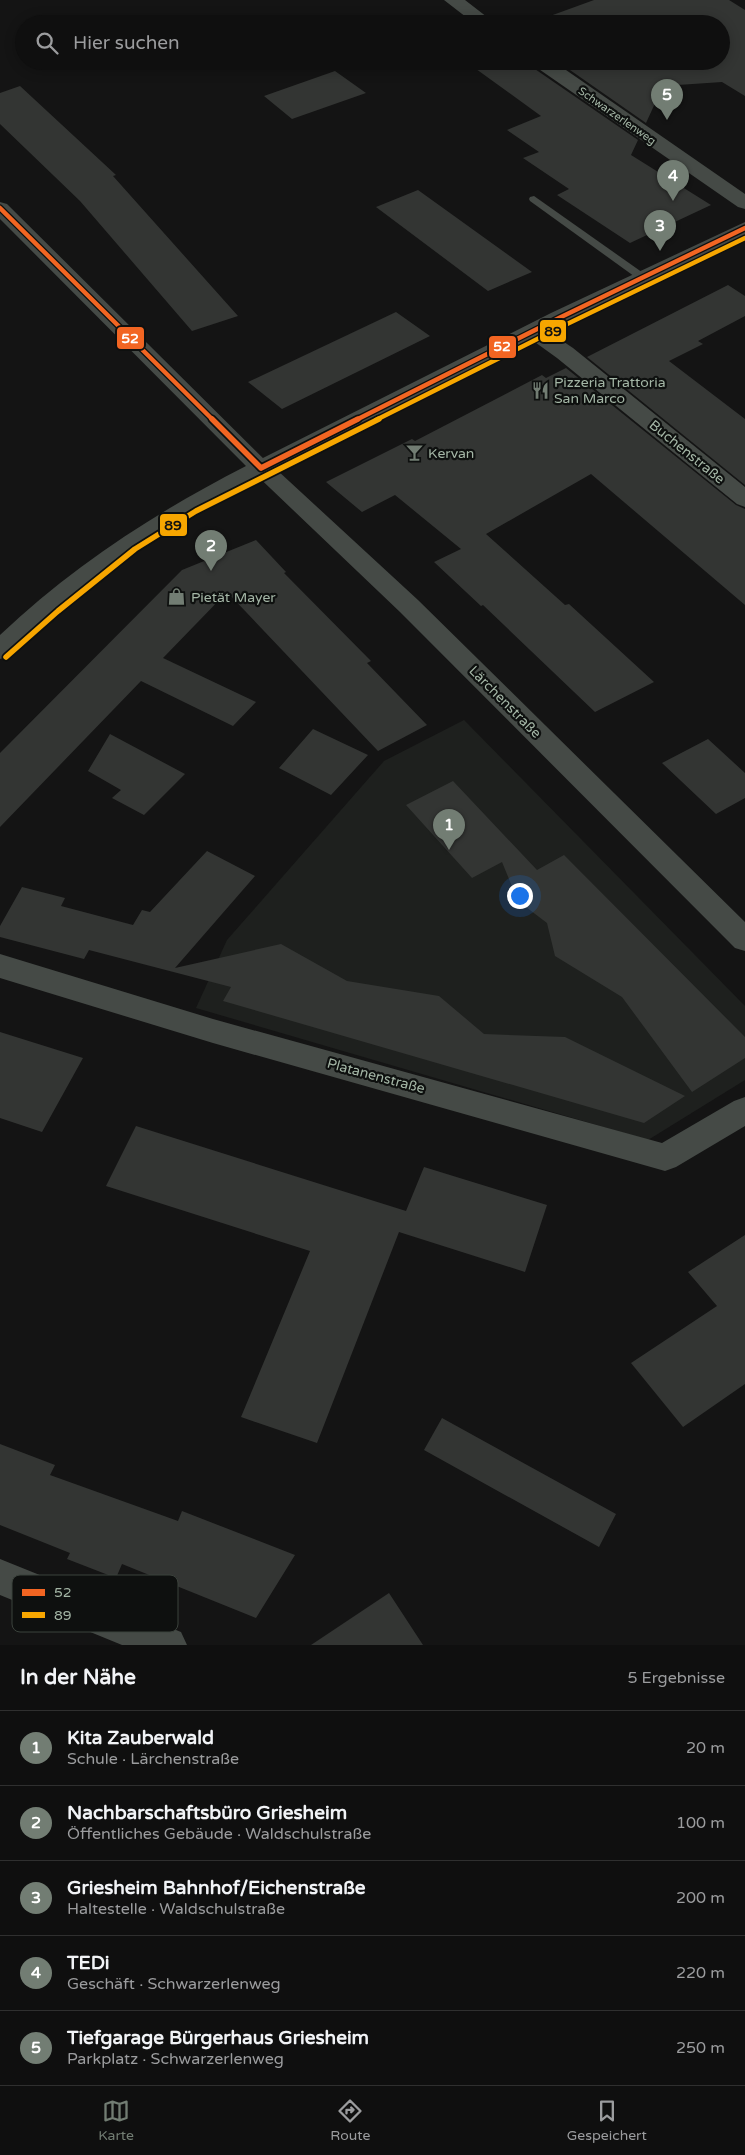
<!DOCTYPE html>
<html lang="de">
<head>
<meta charset="utf-8">
<style>
	body { margin:0; font-family:"Varela Round",sans-serif; background:#181818; color:#f1f3f6 }
	.you { position:absolute; left:519px; top:895px; width:18px; height:18px; margin:-12px; border:4px solid #fff; border-radius:50%; background:#1a73e8; box-shadow:0 0 0 8px #1a73e833 }
	.badge { display:grid; place-items:center; width:32px; height:32px; border-radius:50%; background:#727d73; color:#fff; font-size:16px; font-weight:700 }
	.pin { position:absolute; translate:-50% -41px; filter:drop-shadow(0 1px 2px #0008) }
	.pin::after { content:''; position:absolute; top:26px; width:18px; height:15px; background:inherit; clip-path:polygon(0 0,100% 0,50% 100%) }
	.list { margin:0; padding:0; list-style:none }
	h2 { display:flex; justify-content:space-between; align-items:center; height:65px; margin:0; padding:0 20px; font-size:21px }
	h2 small { font-size:16px; font-weight:400; color:#9b9c9e }
	.list li { display:grid; grid-template-columns:32px 1fr auto; gap:15px; align-items:center; box-sizing:border-box; height:75px; padding:0 20px; border-top:1px solid #2f2f2f }
	.list b { display:block; font-size:19px; white-space:nowrap }
	.list p { margin:0; font-size:16px; white-space:nowrap; color:#9b9c9e }
	.list em { font-size:16px; font-style:normal; color:#9b9c9e }
	.icon { flex:none; width:28px; height:28px; fill:none; stroke:currentColor; stroke-width:2; stroke-linecap:round; stroke-linejoin:round }
	.map { position:relative; flex:none; width:745px; height:1645px; overflow:hidden }
	.search { position:absolute; background:#0f0f0f; box-shadow:0 2px 12px #0003; left:15px; right:15px; top:15px; height:55px; display:flex; align-items:center; gap:12px; box-sizing:border-box; padding:0 18px; border-radius:28px; color:#9b9c9e; font-size:19px }
	.sheet { height:440px; background:#0f0f0f }
	nav { display:flex; justify-content:space-around; align-items:center; box-sizing:border-box; height:70px; border-top:1px solid #2f2f2f; background:#0f0f0f; font-size:14px; color:#9b9c9e }
	nav a { display:grid; justify-items:center; gap:2px }
	nav .on { color:#727d73 }
	.map>svg:first-child { display:block }
	.built { fill:#1e201e }
	.building { fill:#333533 }
	.lines { fill:none; stroke-linecap:round; stroke-linejoin:round }
	.service { fill:#454a46; fill-rule:evenodd }
	.minor { fill:#454a46; fill-rule:evenodd }
	.tertiary { fill:#454a46; fill-rule:evenodd }
	.bus-1-far1-casing { stroke:#0e100f; stroke-width:7 }
	.bus-1-casing { stroke:#0e100f; stroke-width:9 }
	.bus-2-far1-casing { stroke:#0e100f; stroke-width:7 }
	.bus-2-casing { stroke:#0e100f; stroke-width:9 }
	.bus-1-far1 { stroke:#f26522; stroke-width:4.5 }
	.bus-1 { stroke:#f26522; stroke-width:5.5 }
	.bus-2-far1 { stroke:#f7a600; stroke-width:4.5 }
	.bus-2 { stroke:#f7a600; stroke-width:5.5 }
	.labels { text-anchor:middle; dominant-baseline:central; stroke-width:4.5; stroke-linejoin:round; paint-order:stroke }
	.far-street-label { font-size:11px; fill:#a4b6a6; stroke:#0e100f }
	.poi-label { font-size:14px; fill:#a4b6a6; stroke:#0e100f; text-anchor:start }
	.street-label { font-size:14px; fill:#a4b6a6; stroke:#0e100f }
	.key { fill:#0e100f; stroke:#3b423c; stroke-width:1 }
	.key-label { font-size:14px; fill:#a4b6a6 }
	.line-badge { stroke:#0e100f; stroke-width:2 }
	.badge-label { font-size:14px; text-anchor:middle; font-weight:bold; fill:#fff }
	.pale-badge-label { font-size:14px; text-anchor:middle; font-weight:bold; fill:#111 }
</style>
</head>
<body>
<div class="map">
<svg width="745" height="1645" viewBox="0 0 745 1645">
	<rect width="100%" height="100%" fill="#141414"/>
	<!-- built -->
	<path class="built" d="M464,720L745,1006V1080L648,1140L196,1008L227,940L384,761Z"/>
	<!-- building -->
	<path class="building" d="M594,0H729L745,10V96L722,82L663,86L646,123L557,61H721V24H528Z
		M465,61H529L532,67L638,140L631,155L711,205L630,243L557,195L569,189L523,158L539,152L507,130L541,116Z
		M335,71L366,93L292,119L264,96Z
		M20,86L116,175L113,176L238,316L192,331L80,201L0,124V93Z
		M418,190L532,272L488,291L376,207Z
		M728,285L745,296V316L698,341L703,344L669,361L745,419V485L587,357Z
		M396,312L430,336L282,409L248,382Z
		M566,368L736,505L745,509V605L591,474L486,534L565,605L569,604L654,682L595,712L483,605L481,606L434,562L461,549L395,495L362,512L326,482L412,439L415,441L542,375L546,378Z
		M256,540L286,572L284,573L371,661L367,663L427,725L378,751L227,592L163,658L256,702L233,726L141,681L0,827V753L182,570Z
		M313,729L368,755L331,795L279,768Z
		M110,734L185,774L144,815L112,798L121,790L88,771Z
		M708,739L745,773V798L716,814L662,763Z
		M453,781L537,870L564,855L745,1037V1058L692,1092L622,997L555,956L547,923L518,901L502,862L472,878L406,805Z
		M207,851L255,876L175,968L281,944L347,981L439,996L484,1034L565,1037L685,1096L644,1123L223,1001L231,987L89,950L84,959L0,937V926L22,887L65,898L61,906L133,925L142,910L150,912Z
		M0,1032L83,1058L42,1132L0,1118Z
		M136,1126L406,1211L424,1167L547,1205L525,1272L399,1232L317,1443L241,1417L310,1251L106,1186Z
		M745,1235V1384L683,1427L631,1363L717,1306L688,1272Z
		M442,1418L616,1514L599,1547L424,1450Z
		M0,1444L55,1465L50,1475L178,1521L182,1511L295,1555L256,1618L122,1564L116,1578L67,1559L70,1553L0,1525Z
		M389,1593L423,1645H311Z"/>
	<g class="lines">
		<!-- service -->
		<path class="service" d="M534,196L646,275L648,277L646,279H638L530,201L529,199L530,197Z"/>
		<!-- minor -->
		<path class="minor" d="M444,0H465L496,24H475Z
			M531,61H553L745,194V209L738,207L533,65Z
			M745,222V236L549,332L573,348L745,487V507L737,504L557,358L532,340L277,470L418,600L745,922V951L735,948L400,612L249,468L253,463L551,313Z
			M0,954L213,1019L662,1143L734,1101L745,1097V1126L676,1167L665,1171L213,1043L0,978Z
			M0,1559L181,1632L187,1645H122L0,1595Z"/>
		<!-- tertiary -->
		<path class="tertiary" d="M0,202L7,204L273,468L269,473C172,523 88,580 9,656L0,659V635C73,566 156,512 246,466L0,219Z"/>
		<defs>
			<path id="bus-1-far1" d="M0,208L213,420
				M356,420L559,318L745,228"/>
			<path id="bus-1" d="M212,419L261,468
				M261,468L358,419"/>
			<path id="bus-2-far1" d="M376,420L563,326L745,238"/>
			<path id="bus-2" d="M6,657L58,611L135,549L196,511L379,419"/>
		</defs>
		<!-- bus-1-far1 casing -->
		<use href="#bus-1-far1" class="bus-1-far1-casing"/>
		<!-- bus-1 casing -->
		<use href="#bus-1" class="bus-1-casing"/>
		<!-- bus-2-far1 casing -->
		<use href="#bus-2-far1" class="bus-2-far1-casing"/>
		<!-- bus-2 casing -->
		<use href="#bus-2" class="bus-2-casing"/>
		<!-- bus-1-far1 -->
		<use href="#bus-1-far1" class="bus-1-far1"/>
		<!-- bus-1 -->
		<use href="#bus-1" class="bus-1"/>
		<!-- bus-2-far1 -->
		<use href="#bus-2-far1" class="bus-2-far1"/>
		<!-- bus-2 -->
		<use href="#bus-2" class="bus-2"/>
	</g>
	<!-- icons -->
	<defs>
		<symbol id="restaurant-bare" viewBox="-9 -9 18 18"><path d="M-5-6h1v4h1v-4h1v4h1v-4h1v5L-1.5 .5V6h-2V.5L-5-1ZM5-6V6H3V1.5H1.5Q1.5-4 5-6Z" fill="#727d73" stroke="#0e100f" stroke-width="2.5" paint-order="stroke"/></symbol>
		<symbol id="bar-bare" viewBox="-9 -9 18 18"><path d="M-6-5H6L.8 .8V4.5H3.5V6h-7V4.5H-.8V.8Z" fill="#727d73" stroke="#0e100f" stroke-width="2.5" paint-order="stroke"/></symbol>
		<symbol id="shop-bare" viewBox="-9 -9 18 18"><path d="M-5-2.5h2.3a2.7 3.5 0 0 1 5.4 0H5L5.5 6h-11ZM-1.5-2.5h3a1.5 2.3 0 0 0-3 0Z" fill="#727d73" stroke="#0e100f" stroke-width="2.5" paint-order="stroke"/></symbol>
	</defs>
	<g fill-rule="evenodd">
		<use href="#restaurant-bare" x="528" y="378" width="25" height="25"/>
		<use href="#bar-bare" x="402" y="440" width="25" height="25"/>
		<use href="#shop-bare" x="164" y="584" width="25" height="25"/>
	</g>
	<g class="labels">
		<!-- far-street labels -->
		<g class="far-street-label">
			<text transform="translate(617 116) rotate(35)">Schwarzerlenweg</text>
		</g>
		<!-- poi labels -->
		<g class="poi-label">
			<text x="554" y="382">Pizzeria Trattoria<tspan x="554" dy="16">San Marco</tspan></text>
			<text x="428" y="453">Kervan</text>
			<text x="191" y="597">Pietät Mayer</text>
		</g>
		<!-- street labels -->
		<g class="street-label">
			<text transform="translate(687 452) rotate(39)">Buchenstraße</text>
			<text transform="translate(505 702) rotate(45)">Lärchenstraße</text>
			<text transform="translate(376 1076) rotate(15)">Platanenstraße</text>
		</g>
	</g>
	<!-- legend -->
	<rect x="12" y="1575" width="166" height="57" rx="8" class="key"/>
	<rect x="22" y="1589" width="23" height="7" fill="#f26522"/>
	<rect x="22" y="1612" width="23" height="6" fill="#f7a600"/>
	<g class="key-label">
		<text x="54" y="1597">52</text>
		<text x="54" y="1620">89</text>
	</g>
	<g class="line-badge">
		<rect x="539" y="319" width="28" height="24" rx="5" fill="#f7a600"/>
		<rect x="116" y="326" width="29" height="24" rx="5" fill="#f26522"/>
		<rect x="488" y="335" width="29" height="24" rx="5" fill="#f26522"/>
		<rect x="159" y="513" width="29" height="24" rx="5" fill="#f7a600"/>
	</g>
	<g class="badge-label">
		<text x="130" y="343">52</text>
		<text x="502" y="351">52</text>
	</g>
	<g class="pale-badge-label">
		<text x="553" y="336">89</text>
		<text x="173" y="530">89</text>
	</g>
</svg>
<div class="you"></div>
<div class="pin badge" style="left:449px;top:850px">1</div>
<div class="pin badge" style="left:211px;top:571px">2</div>
<div class="pin badge" style="left:660px;top:251px">3</div>
<div class="pin badge" style="left:673px;top:201px">4</div>
<div class="pin badge" style="left:667px;top:120px">5</div>
<div class="search"><svg class="icon" aria-label="search" viewBox="0 0 24 24"><circle cx="10" cy="10" r="6"/><path d="M15 15l6 6"/></svg>Hier suchen</div>
</div>
<section class="sheet">
<h2>In der Nähe<small>5 Ergebnisse</small></h2>
<ul class="list">
<li><span class="badge">1</span><div><b>Kita Zauberwald</b><p>Schule · Lärchenstraße</p></div><em>20 m</em></li>
<li><span class="badge">2</span><div><b>Nachbarschaftsbüro Griesheim</b><p>Öffentliches Gebäude · Waldschulstraße</p></div><em>100 m</em></li>
<li><span class="badge">3</span><div><b>Griesheim Bahnhof/Eichenstraße</b><p>Haltestelle · Waldschulstraße</p></div><em>200 m</em></li>
<li><span class="badge">4</span><div><b>TEDi</b><p>Geschäft · Schwarzerlenweg</p></div><em>220 m</em></li>
<li><span class="badge">5</span><div><b>Tiefgarage Bürgerhaus Griesheim</b><p>Parkplatz · Schwarzerlenweg</p></div><em>250 m</em></li>
</ul>
</section>
<nav>
<a class="on"><svg class="icon" aria-label="map" viewBox="0 0 24 24"><path d="M3 6l6-2 6 2 6-2v14l-6 2-6-2-6 2zM9 4v14M15 6v14"/></svg>Karte</a>
<a><svg class="icon" aria-label="directions" viewBox="0 0 24 24"><path d="M12 3l9 9-9 9-9-9zM9 14v-3h6M13 9l2 2-2 2"/></svg>Route</a>
<a><svg class="icon" aria-label="saved" viewBox="0 0 24 24"><path d="M7 4h10v16l-5-4-5 4z"/></svg>Gespeichert</a>
</nav>
</body>
</html>
